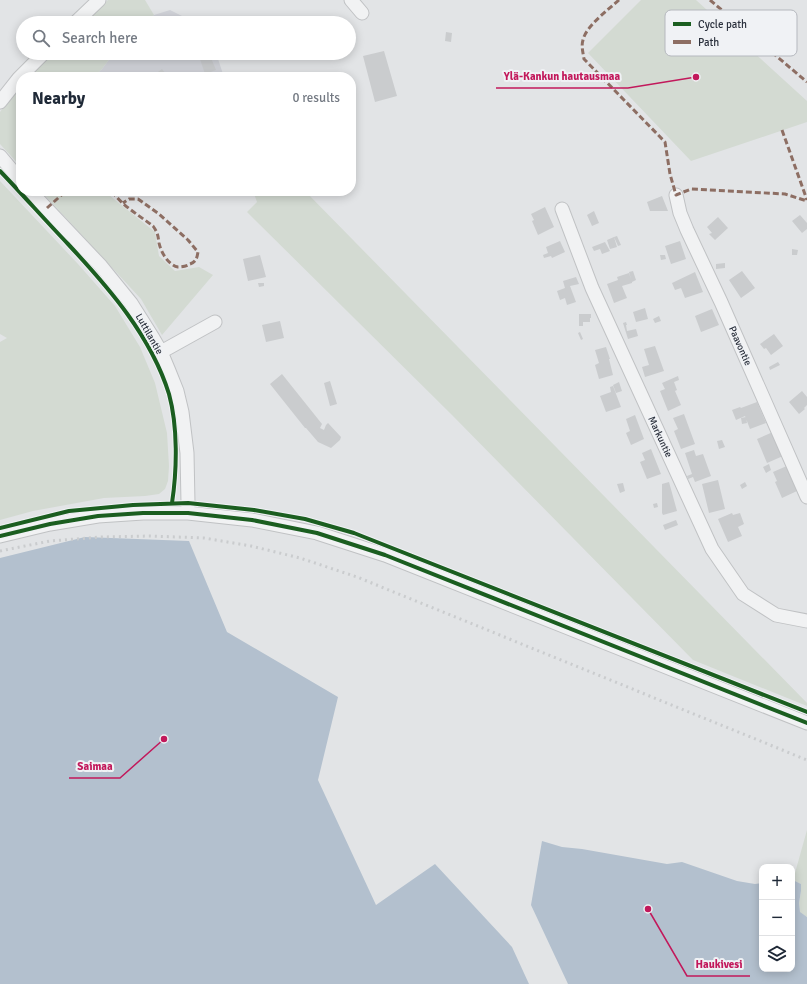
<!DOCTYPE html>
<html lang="en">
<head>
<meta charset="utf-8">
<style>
	body { margin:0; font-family:Signika,sans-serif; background:#f6f6f7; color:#1f2937 }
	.controls { position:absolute; right:12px; bottom:12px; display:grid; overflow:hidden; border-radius:8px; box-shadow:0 2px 10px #0003 }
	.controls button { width:36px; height:36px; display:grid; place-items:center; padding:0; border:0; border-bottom:1px solid #e0e1e3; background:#fff; color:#1f2937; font:20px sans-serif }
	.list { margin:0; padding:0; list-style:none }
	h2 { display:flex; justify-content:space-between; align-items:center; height:52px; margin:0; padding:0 16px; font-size:17px }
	h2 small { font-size:13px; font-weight:400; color:#747a83 }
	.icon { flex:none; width:22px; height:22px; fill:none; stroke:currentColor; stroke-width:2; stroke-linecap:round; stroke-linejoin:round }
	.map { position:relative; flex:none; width:807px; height:984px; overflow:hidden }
	.search { position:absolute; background:#fff; box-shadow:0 2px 10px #0003; left:16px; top:16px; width:340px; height:44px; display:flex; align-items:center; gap:10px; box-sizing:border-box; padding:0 14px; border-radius:22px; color:#747a83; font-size:15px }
	.panel { position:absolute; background:#fff; box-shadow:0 2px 10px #0003; left:16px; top:72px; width:340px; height:124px; border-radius:16px }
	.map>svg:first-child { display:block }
	.built { fill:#d1d3d9 }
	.green { fill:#d3dad2 }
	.water { fill:#b3c0ce }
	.building { fill:#caccce }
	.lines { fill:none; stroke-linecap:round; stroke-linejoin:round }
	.minor-casing { stroke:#c0c2c4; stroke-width:15 }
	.minor { stroke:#f1f2f3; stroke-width:13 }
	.rail { stroke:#caccce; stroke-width:3; stroke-dasharray:2 4; stroke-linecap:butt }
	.quiet { stroke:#8d6e63; stroke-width:3; stroke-dasharray:6 3; stroke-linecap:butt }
	.cycleway-casing { stroke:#f0f2f5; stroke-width:6 }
	.cycleway { stroke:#1b5e20; stroke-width:4 }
	.labels { text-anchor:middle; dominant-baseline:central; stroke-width:4; stroke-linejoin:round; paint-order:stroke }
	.street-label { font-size:10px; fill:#2b313d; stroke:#f0f2f5 }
	.key { fill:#f0f2f5; stroke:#b5b8be; stroke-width:1 }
	.key-label { font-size:11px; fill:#2b313d }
	.leader { fill:none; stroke:#c2185b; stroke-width:1.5 }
	.callout-dot { fill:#c2185b; stroke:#f0f2f5; stroke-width:1.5 }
	.callout-label { font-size:11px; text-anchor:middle; font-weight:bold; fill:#c2185b; stroke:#f0f2f5; stroke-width:4; stroke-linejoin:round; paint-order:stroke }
</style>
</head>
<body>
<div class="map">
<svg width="807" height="984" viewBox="0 0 807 984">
	<rect width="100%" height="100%" fill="#e2e4e6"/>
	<!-- built -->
	<path class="built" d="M170,10L182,16L194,23H142L154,15Z
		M114,53H216L224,77H93L102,69Z"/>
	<!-- green -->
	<path class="green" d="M108,0H145L154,15L142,23H82Z
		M641,0H696L807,101V122L691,161L588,53Z
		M51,53H114L102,69L93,77H27Z
		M21,83V167L0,144V112Z
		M0,181L78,264L115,306L140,347L155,383L167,433L169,466L168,481L165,489L159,494L145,496L104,498L33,511L0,520V342L7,338L0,334Z
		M41,191H107L109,195L155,232L159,256L175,271L199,267L213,275L162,335L141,299Z
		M253,191H305L807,703V706L693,660L452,415L247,212L257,202Z
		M807,830V917L800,913L799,903L801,891V884L793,880Z"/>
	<!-- water -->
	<path class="water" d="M85,537L189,541L227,632L338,697L318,780L376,905L435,864L512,947L529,984H0V558Z
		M542,841L562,847L582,849L667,864L682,862L737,881L755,884L762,883V969H792V880H793L801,884V891L799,903L800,912L807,917V984H568L531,905Z"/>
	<!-- building -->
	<path class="building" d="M446,32L452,33L451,42L445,41Z
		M384,51L397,96L375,102L363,56Z
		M198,53H209L216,70L205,74Z
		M162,69L168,77H151Z
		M662,196L668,211H650L647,202Z
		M545,207L554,227L538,235L532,221L534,220L531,214Z
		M594,211L599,223L592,226L587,215Z
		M800,215L807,223V229L802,233L792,221Z
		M718,217L728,228L715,240L709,234L712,233L707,227Z
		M617,236L621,245L618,246L614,237Z
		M614,237L617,247L610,249L607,240Z
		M560,241L565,252L552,258L551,256L544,258L543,255L548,253L546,247Z
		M680,241L686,259L671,264L665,246Z
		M605,242L610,251L602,254L600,249L594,251L592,247Z
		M792,249L798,250L797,255H792Z
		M260,255L266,277L248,281L243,259Z
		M660,255H665L666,259L661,260Z
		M725,263V268L716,269V264Z
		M633,271L636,280L632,282V283L622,286L627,298L614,303L607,284L618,280L617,277L629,273L631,279L629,272Z
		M742,271L755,288L741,298L729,280Z
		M695,272L703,292L685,298L681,288L675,290L672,283Z
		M576,277L579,284L570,286L576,302L567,305L565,298L560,300L557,291L565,288L563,281Z
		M258,283H264V286L259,287Z
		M645,308L648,319L636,322L633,312Z
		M712,309L719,325L701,332L695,316Z
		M579,314H591V318H590V322H583V326H579Z
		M659,316L661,321L655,323L653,319Z
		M280,321L284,338L266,342L262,325Z
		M626,322L627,325H626L627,331L636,329L638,336L628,339L623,323Z
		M580,332L583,339L581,340L578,333Z
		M774,334L783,346L771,355L766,348L764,349L760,344Z
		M655,346L664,371L645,377L642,367L649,365L644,349Z
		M606,347L610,359H609L613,375L599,379L595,365L599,363L595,350Z
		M778,362L780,365L770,370L769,367Z
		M282,374L322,424L320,428L324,430L326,425L328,423L341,437L340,440L331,448L318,442L306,428H305L270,384Z
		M678,376L679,380L674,382L677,390L675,391L681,405L668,411L660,391L665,389L662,383Z
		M330,381L337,404L330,406L324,383Z
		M619,382L622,391L616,393L613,385Z
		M613,386L621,407L606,412L600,396L611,392L610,387Z
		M802,391L807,397V405L804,408L805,409L799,414L789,402Z
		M757,402L766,423L750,429L745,416L736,420L732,410L740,407L741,408Z
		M684,414L695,444L681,449L674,431L678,429L673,418Z
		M635,415L644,439L631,445L626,433L630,431L626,419Z
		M746,417L747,423L742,424L741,418Z
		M773,432L783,456L767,463L757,439Z
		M722,440L725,447L719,449L717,441Z
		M651,449L661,474L647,479L640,462L645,460L642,453Z
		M694,450L696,456L703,454L711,476L695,482L693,477L688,479L687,476L692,474L685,453Z
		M769,464L771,470L766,473L763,467Z
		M789,465L791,476L797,491L782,498L775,482L777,481L773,472Z
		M718,480L725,509L709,513L702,484Z
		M669,482L677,511L663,515L662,513V484Z
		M745,482L747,486L742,489L740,485Z
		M623,483L625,491L620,493L617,484Z
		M657,503L658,507L654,508L653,504Z
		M732,513L733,515L740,513L744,524L738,527L742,536L728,542L718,519Z
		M676,520L678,525L665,530L663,525Z"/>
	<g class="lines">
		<defs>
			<path id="minor" d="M351,0L362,13
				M75,23L99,0
				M0,102L19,78L44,53
				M0,156L21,181
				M30,191L101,266L131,303L153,338L161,352L169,371L177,391L182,412L187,453L188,503V513
				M676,195L680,213L687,230L721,302L807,497
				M562,209L592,288L712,549L743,594L776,615L807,621
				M161,352L215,322
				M0,536L50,524L98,516L143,513H188L252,520L317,533L385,555L807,723"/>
		</defs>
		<!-- minor casing -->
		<use href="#minor" class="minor-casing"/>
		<!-- minor -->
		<use href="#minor" class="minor"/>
		<!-- rail -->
		<path class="rail" d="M0,551L50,541L101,537L150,536L204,538L251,546L300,558L357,577L807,760"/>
		<!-- quiet -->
		<path class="quiet" d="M619,0C609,9 586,26 583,40C581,46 583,52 584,59L665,142L670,174L676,195L691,189L785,194L807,201
			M710,0L807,82
			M782,130L807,200
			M112,191C121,205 140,216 153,226C158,233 158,236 159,243C161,252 168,265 178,267C182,267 187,266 190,264C196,262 197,258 198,252L188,240L159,214L138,199H129L123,203
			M47,208L66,191"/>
		<defs>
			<path id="cycleway" d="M0,171C23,195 45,220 68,244C109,288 151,336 169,394C178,427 177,470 172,503
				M0,528L69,511L133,505L188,503L254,510L305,519L354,533L807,712
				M0,536L50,524L98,516L143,513H188L252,520L317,533L385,555L807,723"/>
		</defs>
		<!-- cycleway casing -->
		<use href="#cycleway" class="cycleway-casing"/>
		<!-- cycleway -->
		<use href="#cycleway" class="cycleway"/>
	</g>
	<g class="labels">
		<!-- street labels -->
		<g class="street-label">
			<text transform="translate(149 334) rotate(60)">Luttilantie</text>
			<text transform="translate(740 346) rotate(66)">Paavontie</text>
			<text transform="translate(660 437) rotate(65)">Markuntie</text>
		</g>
	</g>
	<!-- legend -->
	<rect x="665" y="10" width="132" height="46" rx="6" class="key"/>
	<rect x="673" y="22" width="18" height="4" fill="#1b5e20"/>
	<rect x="673" y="40" width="18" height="4" fill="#8d6e63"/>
	<g class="key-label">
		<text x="698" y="28">Cycle path</text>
		<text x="698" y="46">Path</text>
	</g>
	<!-- callouts -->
	<path class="leader" d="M696 77L628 88H496M164 739L120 778H69M648 909L687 976H750"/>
	<g class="callout-dot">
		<circle cx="696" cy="77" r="4"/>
		<circle cx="164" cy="739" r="4"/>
		<circle cx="648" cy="909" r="4"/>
	</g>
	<g class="callout-label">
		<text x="562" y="80">Ylä-Kankun hautausmaa</text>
		<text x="95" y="770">Saimaa</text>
		<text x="719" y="968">Haukivesi</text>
	</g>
</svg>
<div class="controls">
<button>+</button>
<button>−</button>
<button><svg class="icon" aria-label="layers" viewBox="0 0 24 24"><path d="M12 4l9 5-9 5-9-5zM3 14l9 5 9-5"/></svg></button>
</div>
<div class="search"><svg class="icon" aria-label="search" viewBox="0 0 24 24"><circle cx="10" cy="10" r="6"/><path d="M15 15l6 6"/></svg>Search here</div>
<section class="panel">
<h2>Nearby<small>0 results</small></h2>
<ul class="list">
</ul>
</section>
</div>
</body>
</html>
